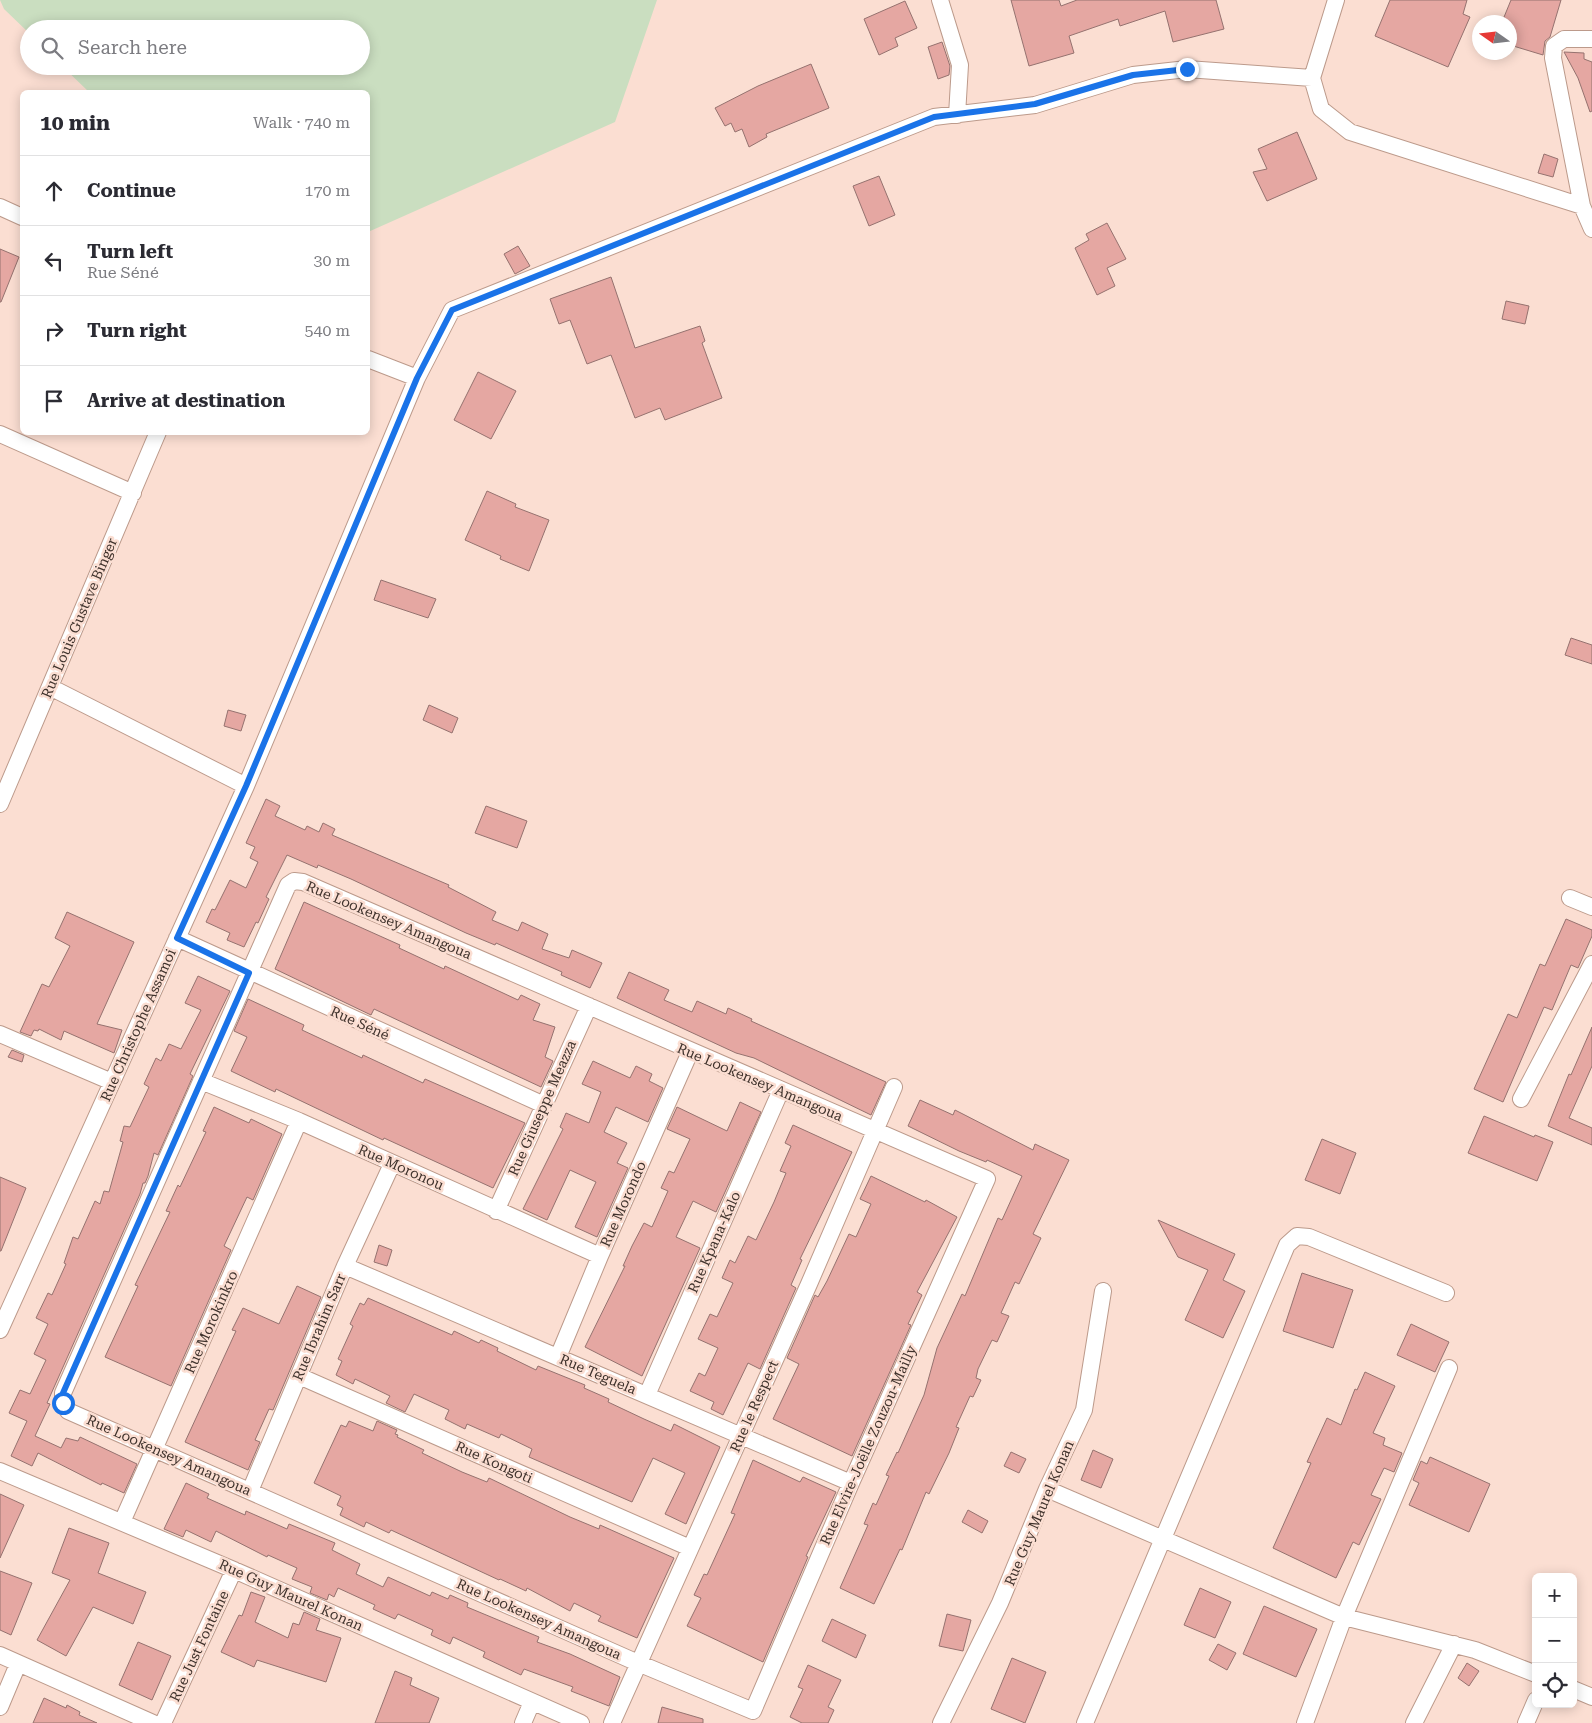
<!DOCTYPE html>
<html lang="en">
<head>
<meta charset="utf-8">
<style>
	body { margin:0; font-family:"Roboto Serif",serif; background:#f2f2f3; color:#2b2b33 }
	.controls { position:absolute; right:15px; bottom:15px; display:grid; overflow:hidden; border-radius:8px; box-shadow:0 2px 12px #0003 }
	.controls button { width:45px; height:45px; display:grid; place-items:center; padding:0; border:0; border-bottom:1px solid #e1e1e2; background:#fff; color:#2b2b33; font:25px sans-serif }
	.compass { position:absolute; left:1472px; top:15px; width:45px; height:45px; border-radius:50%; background:#fff; box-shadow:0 2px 12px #0003; rotate:284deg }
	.stop { position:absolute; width:15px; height:15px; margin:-11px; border:4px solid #1a73e8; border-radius:50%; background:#fff }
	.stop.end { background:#1a73e8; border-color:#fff; box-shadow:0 1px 5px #0008 }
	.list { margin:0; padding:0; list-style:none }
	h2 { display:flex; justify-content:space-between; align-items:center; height:65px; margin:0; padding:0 20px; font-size:21px }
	h2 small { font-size:16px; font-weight:400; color:#7c7c81 }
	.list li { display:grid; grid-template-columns:32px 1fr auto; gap:15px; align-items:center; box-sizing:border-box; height:70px; padding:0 20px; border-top:1px solid #e1e1e2 }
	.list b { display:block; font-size:19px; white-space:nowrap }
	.list p { margin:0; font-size:16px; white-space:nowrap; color:#7c7c81 }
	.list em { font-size:16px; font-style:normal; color:#7c7c81 }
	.icon { flex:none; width:28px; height:28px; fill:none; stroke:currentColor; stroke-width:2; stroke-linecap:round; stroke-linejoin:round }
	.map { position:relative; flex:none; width:1592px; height:1723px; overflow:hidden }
	.search { position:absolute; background:#fff; box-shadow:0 2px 12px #0003; left:20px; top:20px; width:350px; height:55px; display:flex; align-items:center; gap:12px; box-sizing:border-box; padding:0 18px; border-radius:28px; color:#7c7c81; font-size:19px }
	.panel { position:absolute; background:#fff; box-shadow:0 2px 12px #0003; left:20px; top:90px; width:350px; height:345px; border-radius:8px }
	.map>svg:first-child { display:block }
	.green { fill:#cadec0 }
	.building { fill:#e5a7a2; stroke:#95726f }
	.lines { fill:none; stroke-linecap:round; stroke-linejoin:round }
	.minor-casing { stroke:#bc9a8b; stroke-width:18 }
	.minor { stroke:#fff; stroke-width:16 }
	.route { stroke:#1a73e8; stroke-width:6 }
	.labels { text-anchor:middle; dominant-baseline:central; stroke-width:5; stroke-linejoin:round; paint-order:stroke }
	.street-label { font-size:14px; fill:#3f322c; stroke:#fbded2 }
</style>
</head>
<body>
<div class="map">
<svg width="1592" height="1723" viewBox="0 0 1592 1723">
	<rect width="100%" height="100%" fill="#fbded2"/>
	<!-- green -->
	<path class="green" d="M0,0H657L615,122L368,232V92H89L62,66H361V29H29V33L4,9Z"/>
	<!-- building -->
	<path class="building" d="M1011,0H1059L1061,6L1077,0H1216L1224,29L1173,42L1165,11L1120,26L1118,19L1069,36L1074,53L1029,66Z
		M1390,0H1467L1463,14L1470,17L1448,67L1375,36Z
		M1511,0H1561L1550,37L1545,41L1543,55L1510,45V22H1502Z
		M905,1L917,28L895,38L898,46L879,55L864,19Z
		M942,42L950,66L949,75L938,79L928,47Z
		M1564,52L1584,53V59L1592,62V111L1590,112L1578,78Z
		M811,64L829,108L766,134L767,137L749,147L742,129L735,132L731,123L725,126L715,108L758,86Z
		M1297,132L1317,179L1267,201L1253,172L1267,169L1258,149Z
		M1544,154L1558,159L1553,177L1538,173Z
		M879,176L895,215L869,226L853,186Z
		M1107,223L1126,259L1107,268L1115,286L1097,295L1075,248L1089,240L1086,234Z
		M518,246L530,266L515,274L504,254Z
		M0,249L19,257L1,302H0Z
		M611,277L635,348L700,326L705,341L702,343L722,398L665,420L660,408L635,418L611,355L587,364L570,320L559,324L550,299Z
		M1506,301L1529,306L1525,324L1502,319Z
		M478,372L516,391L491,439L454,420Z
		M487,491L516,504L515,507L549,520L529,571L500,559L501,556L465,540Z
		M381,580L436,599L428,618L374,600Z
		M1571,638L1592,645V664L1565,655Z
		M429,705L458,718L452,733L423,720Z
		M228,710L246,715L241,731L224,726Z
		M266,799L280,806L275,816L305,830L307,826L319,832L323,823L335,829L332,835L449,885L448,887L496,912L492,920L518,931L522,922L548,934L542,949L569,958L572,950L602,963L590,988L561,975L562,972L496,943L495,945L466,933L351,879L318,865L317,868L287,855L266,897L269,899L258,923L256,922L244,947L227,940L230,933L206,922L212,909L215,910L230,880L246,888L258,862L250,858L255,847L246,843Z
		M486,806L527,821L517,848L475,833Z
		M304,902L400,945L399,948L444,969L445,966L518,1000L521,995L540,1004L533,1020L555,1027L545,1057L553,1061L541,1087L374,1009L371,1015L275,969Z
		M67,912L134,942L97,1024L122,1030L114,1053L64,1031L61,1040L39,1029L38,1031L34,1030L31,1036L20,1032L42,984L49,987L70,946L55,938Z
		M1566,919L1592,930V936L1578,968L1571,965L1552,1010L1544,1007L1503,1102L1474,1089L1508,1014L1517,1018L1540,964L1545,966Z
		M629,972L669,990L664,1000L692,1012L697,1001L726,1014L728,1008L752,1019L751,1021L886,1082L871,1115L754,1058L736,1053L617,998Z
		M198,976L230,991L190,1074L193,1076L158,1155L154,1153L148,1176L145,1183H143L140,1194L47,1403L50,1404L35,1436L61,1448L66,1438L78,1441L80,1437L137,1464L124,1493L102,1483L101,1485L38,1453L32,1466L11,1456L27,1421L9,1413L20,1390L30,1394L46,1360L34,1354L48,1324L36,1318L48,1293L52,1295L66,1264L64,1263L73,1237L78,1239L95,1201L100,1204L104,1191L109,1192L123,1142L120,1141L124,1126L130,1127L149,1087L144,1084L156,1058L161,1061L169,1044L181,1049L201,1010L185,1003Z
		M248,999L304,1025L302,1030L362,1058L363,1055L423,1083L425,1079L525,1123L493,1188L384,1138L383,1140L276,1089L275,1092L231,1071L247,1037L234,1031Z
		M1592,1027V1066L1569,1118L1592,1128V1145L1548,1126L1569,1074L1571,1075Z
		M12,1050L24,1055L22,1062L8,1057Z
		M593,1061L630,1078L636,1066L652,1074L649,1081L663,1088L648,1122L616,1107L604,1132L627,1143L617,1163L628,1168L597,1237L575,1227L596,1182L570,1170L547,1220L523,1209L563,1129L560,1127L566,1113L589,1123L601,1092L582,1084Z
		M920,1100L953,1115L955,1110L1033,1150L1035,1144L1069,1160L1033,1234L1041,1238L1019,1284L1015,1282L1001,1313L1009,1316L997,1342L992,1340L978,1369L976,1378L981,1380L973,1397L970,1396L956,1427L959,1428L949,1453L929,1494L926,1492L902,1550L900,1549L874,1604L840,1588L868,1525L864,1524L873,1503L876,1505L889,1476L886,1475L897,1452L898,1453L924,1395L937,1348L962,1294L965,1296L998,1218L1002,1220L1022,1176L987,1160L986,1162L959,1151L908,1126Z
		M740,1102L761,1112L716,1212L693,1201L676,1237L700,1248L642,1376L585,1347L625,1266H623L632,1246L644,1223L652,1227L668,1191L661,1188L669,1171L674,1173L690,1139L667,1129L677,1107L727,1131Z
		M214,1107L249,1123L251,1119L282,1134L253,1200L247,1197L224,1246L231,1250L171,1386L105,1357L138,1286L135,1285L170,1212L166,1211L178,1185L180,1187L206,1132L203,1131Z
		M1484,1116L1534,1137L1535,1135L1553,1142L1537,1181L1468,1153Z
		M793,1125L852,1152L800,1259L802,1260L791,1285L796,1288L760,1369L748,1363L723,1415L711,1409L714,1402L690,1391L699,1373L705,1376L718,1348L698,1339L710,1314L717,1317L733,1283L722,1278L730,1260L735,1263L748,1236L756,1240L774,1202L786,1173L780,1171L791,1146L785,1143Z
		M1322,1139L1356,1153L1340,1194L1305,1180Z
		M871,1176L925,1202L926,1200L957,1217L917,1292L922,1295L908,1324L911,1325L852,1456L773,1419L799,1364L787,1358L815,1295L818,1297L827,1281L849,1234L856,1237L871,1204L860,1199Z
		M0,1177L26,1188L1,1251H0Z
		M1158,1220L1235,1254L1223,1280L1245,1291L1223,1338L1185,1320L1208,1270L1178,1257Z
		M379,1245L392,1250L387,1266L374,1262Z
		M1302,1273L1353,1290L1333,1348L1283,1331Z
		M297,1286L321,1297L273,1410L269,1409L255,1440L260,1442L248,1470L185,1442L236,1331L232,1330L243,1308L279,1324Z
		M368,1298L452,1335L454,1331L479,1343L481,1340L498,1348L497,1351L536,1370L538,1366L585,1385L584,1388L609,1399L608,1402L644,1419L671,1431L674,1424L720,1447L686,1524L665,1514L685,1473L653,1458L632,1502L529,1457L532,1449L501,1434L499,1438L467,1424L465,1429L445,1419L449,1410L414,1394L405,1412L386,1403L390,1396L355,1379L353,1384L336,1375L342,1361L338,1359L353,1326L350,1324L360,1303L364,1305Z
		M1411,1324L1449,1342L1435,1372L1397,1355Z
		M1365,1372L1395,1386L1373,1433L1385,1438L1383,1445L1402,1453L1394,1472L1384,1468L1371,1495L1381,1499L1359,1545L1353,1542L1336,1578L1273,1548L1311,1463L1307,1462L1327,1418L1341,1425L1355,1389L1357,1390Z
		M349,1421L373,1431L377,1421L397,1430L395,1434L398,1435L397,1437L424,1450L422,1453L462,1472L487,1482L489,1478L570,1517L599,1529L600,1525L674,1558L637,1638L598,1621L601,1616L574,1603L570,1611L527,1588L526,1591L500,1579L499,1580L391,1530L389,1533L366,1522L364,1527L340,1515L343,1508L337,1505L341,1496L314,1483L341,1425L346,1427Z
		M1093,1450L1113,1459L1101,1488L1081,1480Z
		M1011,1452L1026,1459L1019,1473L1004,1466Z
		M1430,1457L1490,1484L1469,1532L1409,1505L1419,1483L1413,1480L1421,1461L1427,1464Z
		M753,1460L800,1482L803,1477L836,1492L806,1556L808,1557L763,1662L687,1626L701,1598L694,1595L704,1574L707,1575L735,1514L731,1513Z
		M186,1483L209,1494L207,1498L245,1515L246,1511L287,1529L289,1524L335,1543L332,1550L360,1564L356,1574L383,1587L388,1577L430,1596L432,1592L448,1599L450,1595L468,1603L467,1607L539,1637L537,1642L570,1654L620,1677L609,1706L571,1691L573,1687L524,1669L521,1675L483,1657L485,1652L453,1637L450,1644L431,1635L433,1630L398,1614L395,1619L373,1609L375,1605L338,1588L334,1597L329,1594L327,1600L310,1593L312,1587L292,1579L297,1568L268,1555L267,1557L216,1531L211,1542L186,1530L183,1537L164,1529Z
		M0,1494L24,1505L0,1558Z
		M968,1510L988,1521L982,1533L962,1522Z
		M69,1528L109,1543L98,1573L146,1592L133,1624L93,1607L66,1656L37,1640L70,1580L52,1573Z
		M0,1571L32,1583L11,1635L0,1630Z
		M1200,1588L1231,1602L1215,1638L1184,1625Z
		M251,1592L265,1597L255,1622L288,1638L293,1623L299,1625L304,1612L320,1619L316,1630L341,1638L326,1682L257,1660L254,1667L221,1652L239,1615L242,1616Z
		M1264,1606L1317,1629L1296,1677L1243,1654Z
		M947,1614L971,1620L963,1651L939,1646Z
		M832,1619L866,1635L856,1658L822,1641Z
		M138,1642L171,1656L152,1700L119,1685Z
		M1218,1644L1236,1653L1227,1670L1209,1660Z
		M1012,1658L1046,1672L1025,1723L991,1709Z
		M1467,1663L1479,1671L1469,1686L1458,1678Z
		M808,1665L841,1680L828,1707L834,1710L828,1723H802L790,1717L803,1689L798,1687Z
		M395,1671L412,1678L410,1685L439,1698L429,1723H375Z
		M44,1698L66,1708L67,1705L80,1712L79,1715L97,1723H33Z
		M662,1707L703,1719V1723H658Z"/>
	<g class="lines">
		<defs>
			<path id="minor" d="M940,0L960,65L957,115
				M1336,0L1312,78L1321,109L1350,132L1582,206
				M1592,39H1564L1554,46L1553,58L1582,206L1592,229
				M0,207L22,217
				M368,359L417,378
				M0,434L133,493
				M50,687L246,786
				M0,804L158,432
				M294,881L303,882L987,1179L851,1483L753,1711L638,1663L68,1411L63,1403V1393L288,885Z
				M1570,898L1592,907
				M177,938L544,1105
				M0,1034L112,1082
				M201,1081L299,1121L600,1256
				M1521,1099L1592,964
				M496,1211L589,1006
				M345,1266L851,1483
				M0,1330L246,786L417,378L452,310L934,117L1035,105L1133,75L1187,69L1312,78
				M558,1357L600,1256L690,1052
				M299,1376L690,1548
				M647,1395L781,1090
				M0,1471L234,1570L581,1723
				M1047,1489L1344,1617L1475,1650L1536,1674
				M250,1491L345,1266L392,1164
				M122,1522L299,1121
				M0,1655L153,1723
				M1573,1689L1592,1697
				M0,1707L18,1664
				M163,1723L234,1570
				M523,1723L532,1702
				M612,1723L809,1284L894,1087
				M941,1723L1000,1603L1047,1489L1084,1410L1103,1291
				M1085,1723L1287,1245L1297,1236L1309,1237L1446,1293
				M1305,1723L1344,1617L1449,1368
				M1414,1723L1454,1644
				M1526,1723L1536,1700"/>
		</defs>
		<!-- minor casing -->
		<use href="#minor" class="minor-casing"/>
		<!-- minor -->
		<use href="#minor" class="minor"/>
	</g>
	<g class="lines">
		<!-- route -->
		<path class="route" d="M63,1403V1393L249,973L177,938L246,786L417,378L452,310L934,117L1035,104L1133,75L1187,69"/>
	</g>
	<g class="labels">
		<!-- street labels -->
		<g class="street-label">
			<text transform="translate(79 618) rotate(-67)">Rue Louis Gustave Binger</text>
			<text transform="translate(389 920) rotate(23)">Rue Lookensey Amangoua</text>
			<text transform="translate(360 1023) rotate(24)">Rue Séné</text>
			<text transform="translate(138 1025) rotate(-66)">Rue Christophe Assamoi</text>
			<text transform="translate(760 1082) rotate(23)">Rue Lookensey Amangoua</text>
			<text transform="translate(542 1108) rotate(-66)">Rue Giuseppe Meazza</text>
			<text transform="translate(401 1167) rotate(24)">Rue Moronou</text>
			<text transform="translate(623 1204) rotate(-66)">Rue Morondo</text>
			<text transform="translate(714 1242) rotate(-66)">Rue Kpana-Kalo</text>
			<text transform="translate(211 1322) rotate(-66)">Rue Morokinkro</text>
			<text transform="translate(319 1327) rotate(-67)">Rue Ibrahim Sarr</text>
			<text transform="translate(598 1374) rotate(23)">Rue Teguela</text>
			<text transform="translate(754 1406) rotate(-66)">Rue le Respect</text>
			<text transform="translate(868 1445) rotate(-66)">Rue Elvire-Joëlle Zouzou-Mailly</text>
			<text transform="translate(169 1455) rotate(24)">Rue Lookensey Amangoua</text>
			<text transform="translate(494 1462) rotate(24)">Rue Kongoti</text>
			<text transform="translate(1039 1513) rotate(-67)">Rue Guy Maurel Konan</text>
			<text transform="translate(291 1595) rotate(24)">Rue Guy Maurel Konan</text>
			<text transform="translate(539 1619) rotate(24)">Rue Lookensey Amangoua</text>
			<text transform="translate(199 1646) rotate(-65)">Rue Just Fontaine</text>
		</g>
	</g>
</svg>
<div class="controls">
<button>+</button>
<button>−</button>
<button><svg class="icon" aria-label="locate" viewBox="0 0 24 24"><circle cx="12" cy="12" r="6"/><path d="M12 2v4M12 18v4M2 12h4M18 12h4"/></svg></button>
</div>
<svg class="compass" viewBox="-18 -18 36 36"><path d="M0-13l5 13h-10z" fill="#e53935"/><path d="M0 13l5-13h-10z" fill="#7c7c81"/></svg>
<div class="stop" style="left:63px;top:1403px"></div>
<div class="stop end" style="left:1187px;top:69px"></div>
<div class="search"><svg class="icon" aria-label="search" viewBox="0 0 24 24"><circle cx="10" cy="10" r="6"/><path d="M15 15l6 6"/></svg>Search here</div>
<section class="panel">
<h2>10 min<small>Walk · 740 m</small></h2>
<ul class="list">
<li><svg class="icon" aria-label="ahead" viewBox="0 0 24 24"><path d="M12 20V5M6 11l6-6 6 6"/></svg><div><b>Continue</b></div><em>170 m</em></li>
<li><svg class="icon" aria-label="left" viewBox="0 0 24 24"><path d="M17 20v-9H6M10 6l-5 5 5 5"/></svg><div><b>Turn left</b><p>Rue Séné</p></div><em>30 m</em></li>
<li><svg class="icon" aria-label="right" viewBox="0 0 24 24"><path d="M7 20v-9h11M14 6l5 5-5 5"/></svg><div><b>Turn right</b></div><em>540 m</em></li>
<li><svg class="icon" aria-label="arrive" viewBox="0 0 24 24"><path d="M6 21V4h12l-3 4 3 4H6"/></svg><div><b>Arrive at destination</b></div></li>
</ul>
</section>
</div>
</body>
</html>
